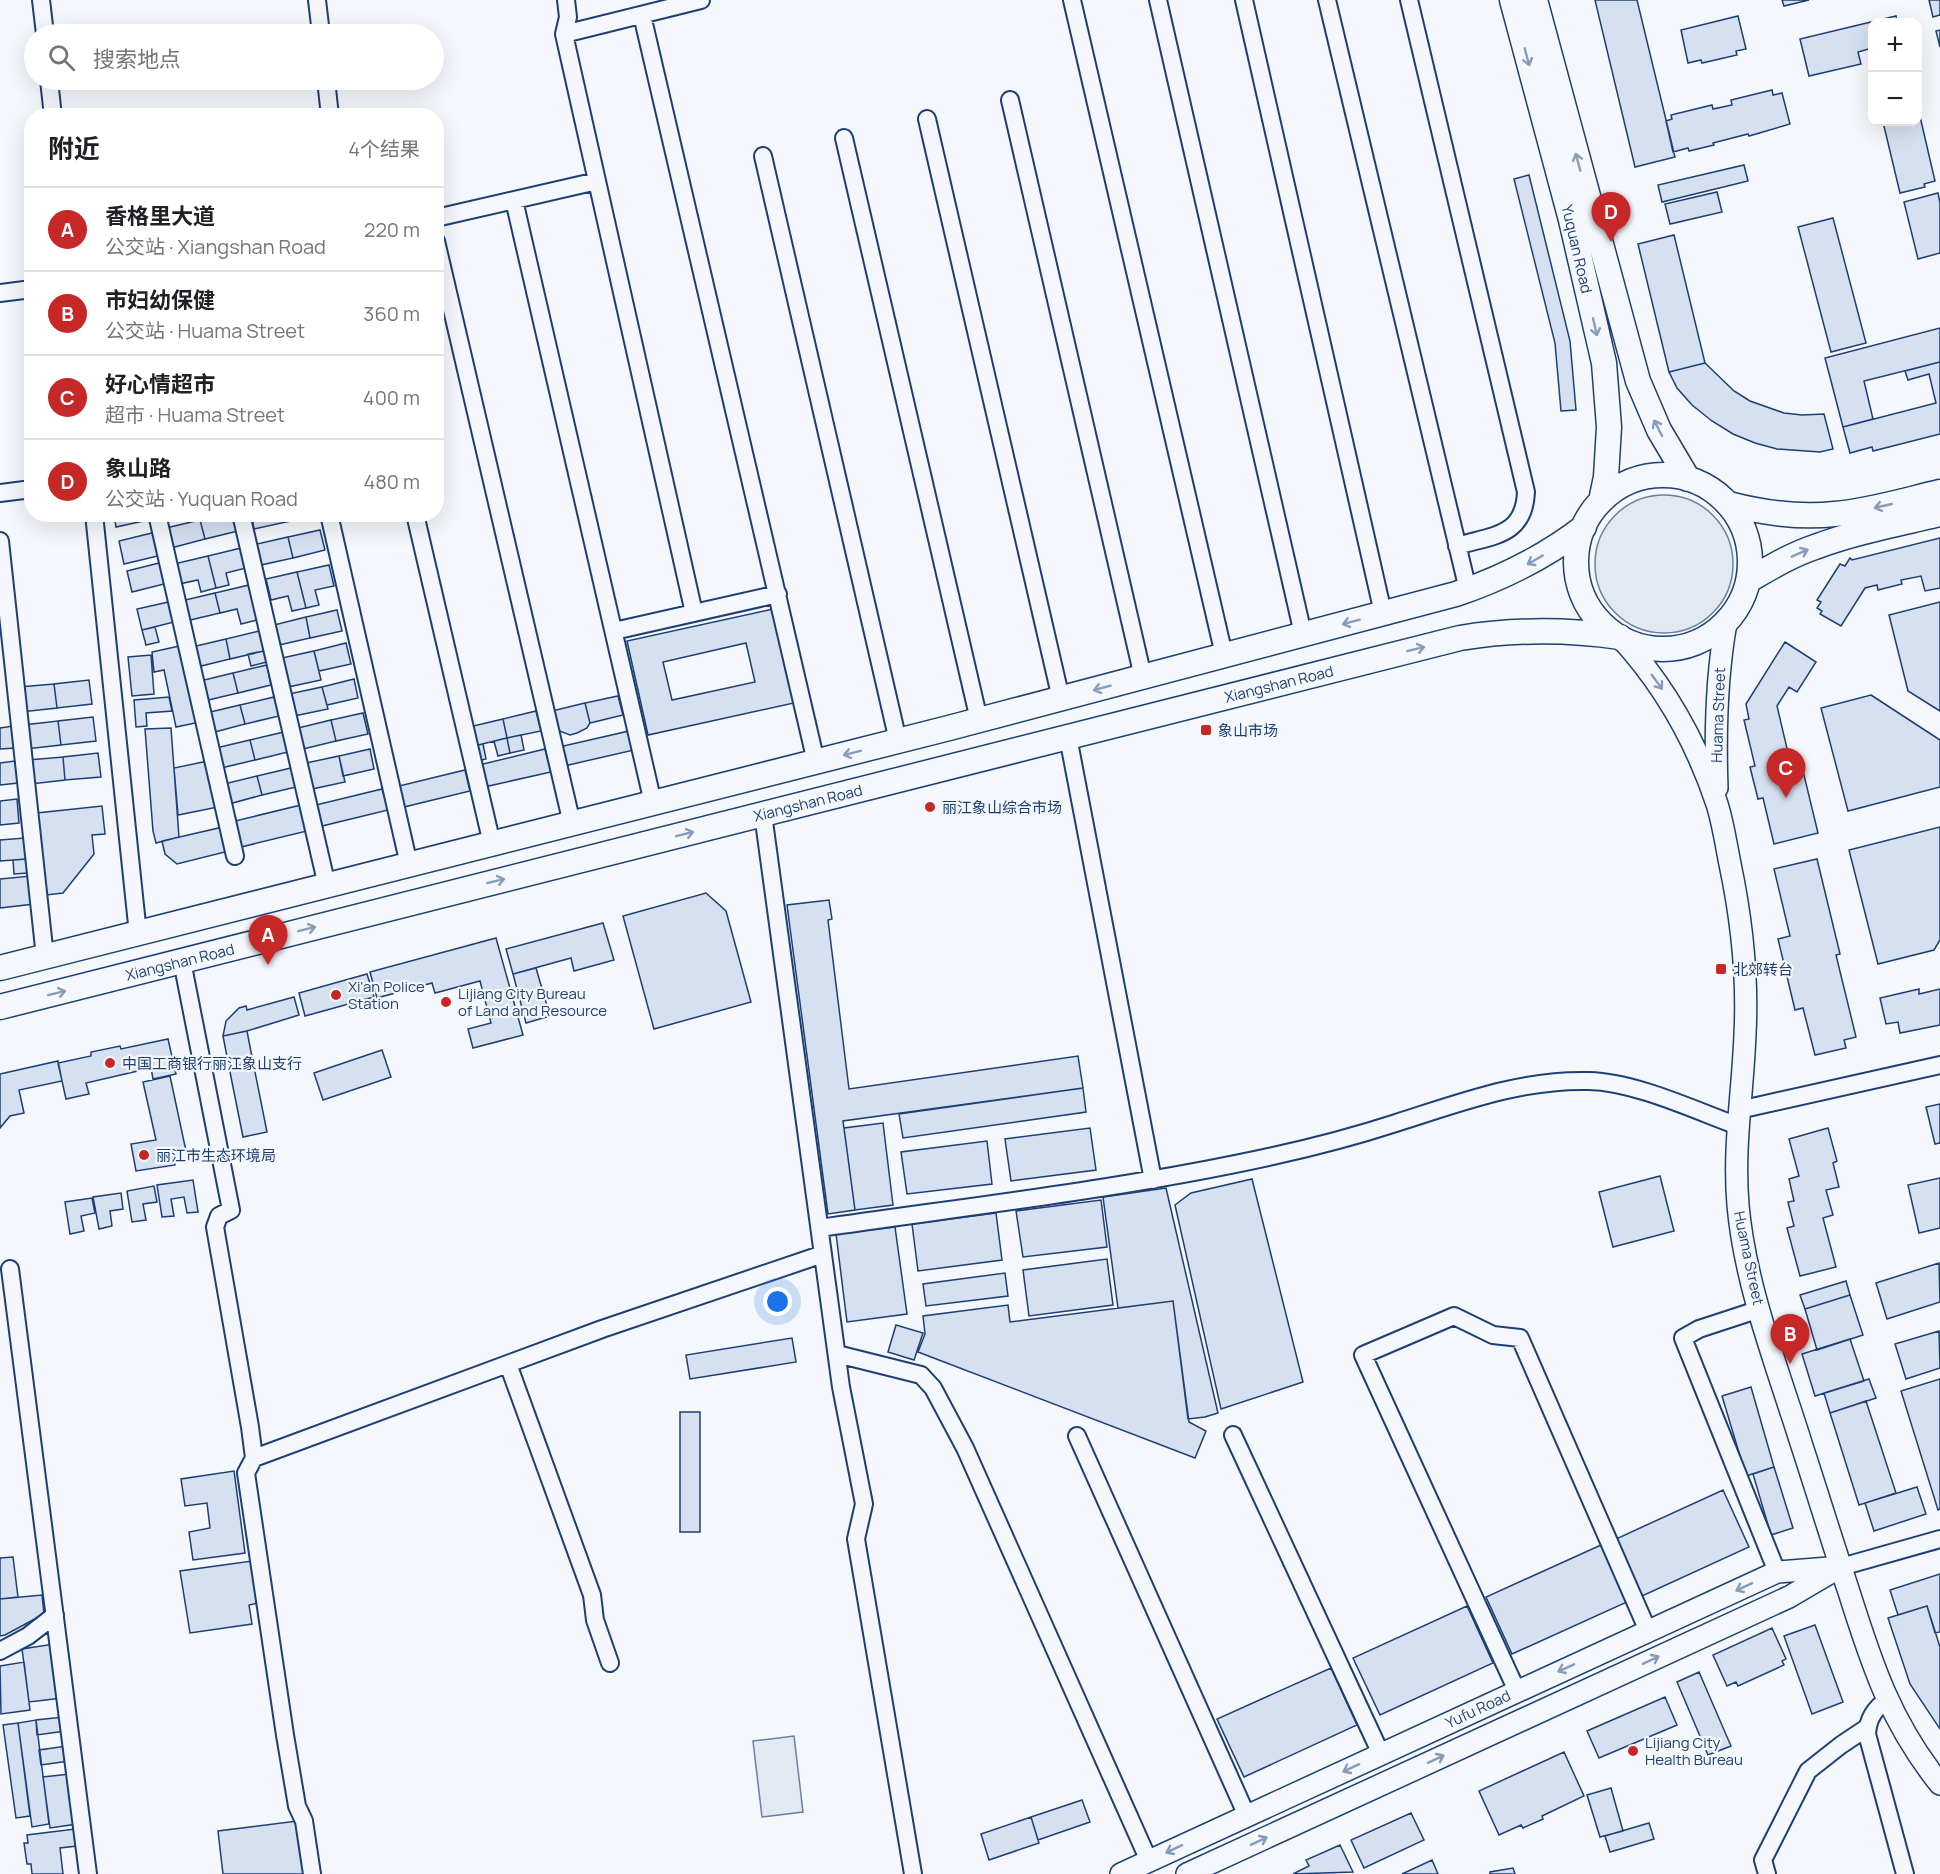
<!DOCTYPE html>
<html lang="zh">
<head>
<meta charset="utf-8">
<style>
	body { margin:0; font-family:Manrope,"Noto Sans SC",sans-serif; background:#f2f2f2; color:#202124 }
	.controls { position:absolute; right:18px; top:18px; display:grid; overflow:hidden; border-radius:12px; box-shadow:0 6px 24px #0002 }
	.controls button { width:54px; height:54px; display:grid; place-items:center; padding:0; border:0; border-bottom:2px solid #e0e0e0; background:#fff; color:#202124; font:30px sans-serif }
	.you { position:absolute; left:778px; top:1302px; width:21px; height:21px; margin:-15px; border:4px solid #fff; border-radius:50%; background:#1a73e8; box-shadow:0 0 0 9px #1a73e833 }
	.badge { display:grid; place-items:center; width:39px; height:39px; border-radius:50%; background:#c62828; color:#fff; font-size:20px; font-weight:700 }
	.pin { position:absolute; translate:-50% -50px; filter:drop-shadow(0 2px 3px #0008) }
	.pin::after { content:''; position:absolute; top:32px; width:21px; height:18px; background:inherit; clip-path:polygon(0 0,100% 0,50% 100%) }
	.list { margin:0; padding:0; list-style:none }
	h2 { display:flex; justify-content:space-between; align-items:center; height:78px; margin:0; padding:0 24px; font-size:26px }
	h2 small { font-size:20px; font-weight:400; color:#757577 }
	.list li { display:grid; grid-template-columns:39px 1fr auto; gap:18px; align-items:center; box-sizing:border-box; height:84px; padding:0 24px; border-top:2px solid #e0e0e0 }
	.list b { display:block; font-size:22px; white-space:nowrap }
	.list p { margin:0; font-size:20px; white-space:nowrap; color:#757577 }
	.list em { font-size:20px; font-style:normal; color:#757577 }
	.icon { flex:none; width:33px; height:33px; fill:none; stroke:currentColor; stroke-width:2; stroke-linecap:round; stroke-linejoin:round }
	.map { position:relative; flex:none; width:1940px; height:1874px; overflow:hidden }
	.search { position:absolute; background:#fff; box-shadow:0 6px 24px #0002; left:24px; top:24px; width:420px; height:66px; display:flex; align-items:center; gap:15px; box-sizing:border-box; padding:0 21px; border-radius:33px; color:#757577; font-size:22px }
	.panel { position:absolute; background:#fff; box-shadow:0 6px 24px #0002; left:24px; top:108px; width:420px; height:414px; border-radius:24px }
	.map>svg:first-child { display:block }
	.green { fill:#e3e9f0; stroke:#687fa3; stroke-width:1.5 }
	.building { fill:#d5e0f0; stroke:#1d3f73; stroke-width:1.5; fill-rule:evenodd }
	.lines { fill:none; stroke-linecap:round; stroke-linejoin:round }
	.minor-casing { stroke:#1d3f73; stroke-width:20 }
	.tertiary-casing { stroke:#1d3f73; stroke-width:24 }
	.secondary-casing { stroke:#1d3f73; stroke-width:27 }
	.minor { stroke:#f4f7fb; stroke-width:16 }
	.tertiary { stroke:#f4f7fb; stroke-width:21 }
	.secondary { stroke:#f4f7fb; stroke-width:24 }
	.oneway { stroke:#889bb7 }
	.poi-dot { fill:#c62828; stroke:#f4f7fb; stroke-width:2 }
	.labels { text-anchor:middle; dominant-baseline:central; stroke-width:4.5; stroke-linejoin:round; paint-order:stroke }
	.street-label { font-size:15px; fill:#1d3f73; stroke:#f4f7fb }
	.poi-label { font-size:15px; fill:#1d3f73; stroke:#f4f7fb; text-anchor:start }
</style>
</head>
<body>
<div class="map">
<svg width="1940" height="1874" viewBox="0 0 1940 1874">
	<rect width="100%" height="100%" fill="#f4f7fb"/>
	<!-- green -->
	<path class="green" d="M1595 564a69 69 0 1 1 138 0a69 69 0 1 1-138 0Z
		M794,1736L803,1812L762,1817L753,1741Z"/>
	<!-- building -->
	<path class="building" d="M1595,0H1637L1675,157L1635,167Z
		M1782,0H1809L1784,6Z
		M1929,0H1940V15L1933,17Z
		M1738,16L1746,49L1736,51L1737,55L1702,63L1701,60L1688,63L1681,30Z
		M1896,16L1897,22H1872V49V48L1858,52L1861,64L1809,76L1800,39Z
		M1940,30V47L1936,31Z
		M1772,90L1773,95L1782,93L1790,124L1749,136L1748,134L1713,143L1714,145L1689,151L1688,148L1673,152L1666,121L1672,119L1671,115L1712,105L1713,109L1732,105L1731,100Z
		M1918,108L1935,181L1924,184L1925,187L1900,193L1883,122H1918Z
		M1744,165L1748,181L1662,202L1658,185Z
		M1529,175L1570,341L1576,410L1561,411L1555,343L1514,179Z
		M1717,192L1722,212L1670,224L1665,204Z
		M1938,193L1940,203V253L1918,259L1904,202Z
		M1833,218L1866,343L1831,352L1798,227Z
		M1674,235L1705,363L1669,372L1638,244Z
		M1940,328V362L1864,381L1873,419L1843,427L1825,358Z
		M1940,362V434L1873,451L1872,447L1850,453L1843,427L1936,403L1929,374L1908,380L1905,371Z
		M1705,363L1734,391L1750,401L1784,413L1802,415L1824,414L1833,449L1820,452L1777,449L1755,443L1733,434L1712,421L1692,405L1677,388L1669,372Z
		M114,514H142L144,521L116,527Z
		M221,514H234L238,531L205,539L200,520Z
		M251,514H284L286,522L254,529Z
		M284,514H317V515L286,522Z
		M200,520L205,539L171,548L166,528Z
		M320,530L325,550L293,558L288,537Z
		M156,532L162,555L124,564L119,541Z
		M288,537L293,558L261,565L257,544Z
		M1940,538V588L1925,591L1921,576L1901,580L1902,584L1878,590L1877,585L1865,588L1841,626L1820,614L1822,611L1817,608L1821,602L1817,600L1840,564L1845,566L1850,558L1852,560Z
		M241,548L246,568L226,573L229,585L216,588L208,556Z
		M208,556L216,588L201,592L198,580L179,584L174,564Z
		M163,562L168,583L132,592L127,571Z
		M329,565L334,586L315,590L319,605L306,608L297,572Z
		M297,572L306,608L292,611L288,596L271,600L266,579Z
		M249,585L257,620L241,624L237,609L220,613L215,593Z
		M215,593L220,613L186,621L181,601Z
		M173,601L178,621L142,630L137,609Z
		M1940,602V711L1908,691L1889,615Z
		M773,609L794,703L648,735L627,641ZM746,643L755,682L672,700L663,662Z
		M337,610L342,631L310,638L306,617Z
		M306,617L310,638L279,645L274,625Z
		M155,627L159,642L146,645L142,630Z
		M259,631L264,651L230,659L226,639Z
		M226,639L230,659L197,667L192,647Z
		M1785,642L1816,662L1797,692L1789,687L1777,706L1793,774L1803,771L1818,833L1774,844L1763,798L1758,799L1750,767L1755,766L1744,720L1749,719L1746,704Z
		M346,643L351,664L319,671L314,651Z
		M184,645L200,722L176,727L164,670L154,672L152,652Z
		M264,651L267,662L251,666L248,654Z
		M314,651L321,680L288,687L282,658Z
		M151,655L154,694L132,696L128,657Z
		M267,665L271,685L238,693L233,673Z
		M233,673L238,693L204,701L200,681Z
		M354,679L358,698L327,705L322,687Z
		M89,680L92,704L57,708L54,684Z
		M54,684L57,708L21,712L19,687Z
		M322,687L328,709L294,716L289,694Z
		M1871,695L1940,740V787L1848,811L1821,708Z
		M618,696L623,715L590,723L585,703Z
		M169,697L172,711L146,713L147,726L136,727L134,700Z
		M274,697L279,716L245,724L240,705Z
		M585,703L590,723L587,728L577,733L570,735L557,730L552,711Z
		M240,705L245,724L211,733L206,713Z
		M536,711L541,731L507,738L503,719Z
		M363,713L368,734L336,741L331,720Z
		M93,717L96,741L61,745L58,721Z
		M503,719L507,738L474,746L469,727Z
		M331,720L336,741L303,749L298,728Z
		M58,721L61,745L26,749L23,725Z
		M13,726L16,748L0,749V728Z
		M171,728L179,837L156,843L153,831L145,729Z
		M629,731L634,750L564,766L559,747Z
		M284,732L288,752L255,760L250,740Z
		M521,735L524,750L510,753L507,738Z
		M507,738L510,753L498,756L494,741Z
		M250,740L255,760L221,768L216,748Z
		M483,744L486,759L477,761L474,746Z
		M370,749L374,769L343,776L339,756Z
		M545,749L551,772L484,787L479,765Z
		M98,753L101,777L65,780L63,757Z
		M339,756L345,782L312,789L306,763Z
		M63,757L65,780L31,784L28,760Z
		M15,761L18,783L0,785V763Z
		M208,761L218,807L178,815L174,768Z
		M291,768L296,787L262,795L257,776Z
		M465,770L470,791L404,807L399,786Z
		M257,776L262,795L229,804L224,784Z
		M382,789L388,810L322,826L316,805Z
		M17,799L19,823L0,825V801Z
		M301,805L307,831L241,847L235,821Z
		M102,806L105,834L92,835L94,854L63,893L46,895L37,813Z
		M223,827L229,851L177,864L165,854L162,841Z
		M1940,827V940L1934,950L1878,964L1849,850Z
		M25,838L26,859L0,861V840Z
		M26,859L28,873L14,874L13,860Z
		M1817,859L1840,954L1836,955L1856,1037L1844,1040L1846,1048L1815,1055L1803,1008L1795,1010L1778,939L1790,936L1774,869Z
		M31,876L34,904L0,908V879Z
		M706,893L726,911L751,1002L654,1029L623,916Z
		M829,900L832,919L828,920L849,1089L1078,1056L1083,1088L843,1121L855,1210L828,1214L787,905Z
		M603,923L614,960L574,971L571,958L513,974L506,949Z
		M496,938L523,1035L473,1048L468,1029L491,1023L480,981L435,993L432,983L377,998L370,972Z
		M536,968L550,1016L526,1023L513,974Z
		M367,974L374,997L305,1016L299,993Z
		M1919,989V994L1940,989V1025L1900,1033L1898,1022L1886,1024L1880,998Z
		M294,997L299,1015L247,1031L223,1036L226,1021L239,1008L246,1006L247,1010Z
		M247,1031L253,1062L229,1067L223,1036Z
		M168,1039L176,1074L153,1079L151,1068L86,1083L89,1094L66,1099L58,1063L91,1056V1052L120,1046L121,1049Z
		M382,1050L391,1077L323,1100L314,1073Z
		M58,1061L62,1081L19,1090L24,1113L10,1116L0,1128V1074Z
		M253,1062L267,1132L243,1137L229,1067Z
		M170,1076L186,1151L173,1154L175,1165L136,1171L131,1144L156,1140L143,1082Z
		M1083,1088L1086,1112L903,1138L899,1114Z
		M1940,1104V1143L1935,1144L1926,1107Z
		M883,1123L893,1205L855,1210L844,1128Z
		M1090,1128L1096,1170L1011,1181L1005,1139Z
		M1828,1128L1837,1161L1833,1163L1839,1187L1826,1190L1833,1215L1823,1218L1836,1267L1800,1276L1787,1228L1794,1226L1788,1202L1794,1201L1789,1179L1799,1176L1789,1139Z
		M987,1141L992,1184L907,1194L901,1152Z
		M1660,1176L1674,1231L1613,1247L1599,1192Z
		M1940,1178V1228L1919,1233L1908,1185Z
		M1252,1179L1303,1382L1221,1409L1175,1205L1191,1193Z
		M193,1180L198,1212L187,1213L184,1197L171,1199L174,1216L162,1217L157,1185Z
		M154,1186L157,1202L143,1204L146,1220L132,1222L127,1191Z
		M1166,1188L1218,1413L1205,1417L1188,1419L1173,1301L1118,1308L1103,1197Z
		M121,1193L123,1209L110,1211L112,1226L99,1229L93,1197Z
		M92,1198L95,1213L81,1216L84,1231L70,1234L65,1202Z
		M1101,1200L1107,1247L1023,1257L1016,1211Z
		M996,1213L1002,1260L918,1271L912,1224Z
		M895,1227L907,1314L847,1322L836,1234Z
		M1107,1259L1113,1305L1029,1316L1023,1270Z
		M1939,1263L1940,1302L1887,1319L1876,1283Z
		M1005,1273L1008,1296L926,1306L923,1284Z
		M1846,1281L1850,1295L1805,1309L1800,1295Z
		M1850,1295L1863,1335L1817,1350L1805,1309Z
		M1173,1301L1189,1422L1206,1431L1195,1458L918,1352L925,1334L923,1316L1008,1305L1010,1322Z
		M896,1325L923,1333L914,1360L888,1352Z
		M1939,1331L1940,1368L1906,1379L1895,1344Z
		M792,1338L796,1362L690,1379L686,1355Z
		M1850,1339L1864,1381L1815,1396L1802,1354Z
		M1869,1379L1876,1398L1830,1413L1824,1393Z
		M1940,1379V1509L1938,1510L1901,1391Z
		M1751,1387L1774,1467L1746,1476L1722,1396Z
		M1866,1401L1896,1493L1859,1505L1830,1413Z
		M680,1412H700V1532H680Z
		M1774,1467L1793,1528L1771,1535L1753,1474Z
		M234,1471L245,1553L193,1560L189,1532L210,1528L207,1503L185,1506L181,1479Z
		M1917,1487L1926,1514L1874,1531L1865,1503Z
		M1723,1490L1749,1547L1642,1596L1616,1539Z
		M1601,1545L1627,1602L1512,1654L1486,1597Z
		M13,1557L18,1597L0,1599V1558Z
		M252,1561L258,1603L249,1605L252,1624L190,1633L180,1571Z
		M1940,1574V1632L1935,1633L1927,1606L1898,1615L1890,1590Z
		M42,1595L44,1614L5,1635L0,1636V1599Z
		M1467,1606L1493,1663L1380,1715L1353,1658Z
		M1927,1606L1940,1647V1729L1910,1684L1888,1618Z
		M1815,1625L1843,1702L1812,1714L1784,1636Z
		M1772,1628L1786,1659L1782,1661L1784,1665L1738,1686L1736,1682L1727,1686L1713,1655Z
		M54,1644L62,1698L29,1702L22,1649Z
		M24,1662L30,1710L1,1714L0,1666Z
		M1331,1668L1357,1725L1244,1777L1217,1719Z
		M1699,1672L1731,1746L1708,1755L1677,1682Z
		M1665,1697L1677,1725L1599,1758L1587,1731Z
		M63,1717L65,1731L37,1735L36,1720Z
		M36,1720L49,1824L32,1827L18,1723Z
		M18,1723L30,1816L16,1818L3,1725Z
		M67,1746L69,1761L41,1765L39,1750Z
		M1564,1752L1584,1796L1542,1816L1543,1819L1523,1828L1521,1825L1499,1835L1479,1791Z
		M70,1774L77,1824L50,1828L43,1777Z
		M1611,1788L1623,1831L1600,1837L1587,1795Z
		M1082,1800L1090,1822L1038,1840L1031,1817Z
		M1411,1813L1424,1840L1364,1868L1351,1840Z
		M1031,1817L1039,1843L989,1860L981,1834Z
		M297,1821L304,1874H223L218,1831Z
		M1649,1823L1654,1839L1610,1852L1605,1836Z
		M75,1829L77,1846L60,1848L63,1874H32L31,1864H27L24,1843H28L27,1835Z
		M1340,1845L1353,1872L1293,1874L1309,1866L1306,1860Z
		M1432,1860L1438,1874H1402Z
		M1513,1868L1515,1874H1490V1872Z"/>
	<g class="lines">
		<defs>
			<path id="minor" d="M41,0L45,34
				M317,0L321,34
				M566,0L568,17L564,34L694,613
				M1072,0L1224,655
				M1158,0L1303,634
				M1244,0L1383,613
				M1327,0L1468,590
				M1409,0L1526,492C1524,537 1492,535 1457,546
				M642,15L816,762
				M564,34L701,0
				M49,80L53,116
				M326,80L330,116
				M1010,100L1143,677
				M927,119L1061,699
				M844,138L979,720
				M763,156L898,741
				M514,200L653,803
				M436,218L597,181
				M436,241L572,824
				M0,293L32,289
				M0,493L32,489
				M94,514L138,934
				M157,514L235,856
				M241,514L327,886
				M329,514L409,865
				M415,514L492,844
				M0,541L45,957
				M614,631L778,594
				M1068,737L1153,1180
				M763,814L841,1387L864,1504L856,1539L913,1874
				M182,961L231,1210L219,1216L215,1227L250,1427L254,1458L246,1473L285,1735L297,1806L304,1821L312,1874
				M1739,1110L1940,1065
				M820,1228C971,1206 1123,1189 1273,1156C1314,1147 1356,1136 1396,1123C1459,1103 1522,1079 1589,1081C1635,1082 1694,1110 1738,1126
				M10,1269L88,1874
				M1760,1309L1699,1329L1683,1338L1777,1572
				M837,1354L921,1375L933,1388L965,1448L1149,1861
				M508,1364L592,1595L595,1620L610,1663
				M1233,1435L1381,1754
				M1077,1436L1247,1816
				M254,1458L602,1329L823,1254
				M1841,1567L1940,1539
				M0,1651L28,1636L55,1615
				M1517,1691L1363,1355L1454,1316L1493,1335L1520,1338L1648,1631
				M1887,1700C1875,1708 1868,1718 1867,1734L1905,1874
				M1767,1874L1763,1860L1808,1771L1841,1745L1868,1727"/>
			<path id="tertiary" d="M1620,637C1665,686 1696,741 1717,804C1723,823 1726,844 1730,864C1742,921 1748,976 1745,1034C1743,1091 1733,1147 1738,1205C1745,1286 1778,1369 1802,1446C1818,1495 1833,1544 1849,1592C1872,1665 1891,1723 1940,1784
				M1717,788C1715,732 1716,679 1726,623
				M1121,1874L1777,1572L1841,1567
				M1187,1874L1789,1597L1835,1570"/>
			<path id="secondary" d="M1512,0L1571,220L1604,363L1609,427L1606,477L1601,501
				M1535,0L1638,381L1659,430L1688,479
				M1576 562a87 87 0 1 1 174 0a87 87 0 1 1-174 0Z
				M1729,504C1764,513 1799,518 1835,514C1870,511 1906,500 1940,492
				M1749,580C1770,568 1791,555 1815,547C1855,532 1898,524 1940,514
				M0,968L949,728L1456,594C1503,578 1544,558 1584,527
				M0,1007L1460,638C1515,629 1565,629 1620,637"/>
		</defs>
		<!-- minor casing -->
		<use href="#minor" class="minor-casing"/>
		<!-- tertiary casing -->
		<use href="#tertiary" class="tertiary-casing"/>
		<!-- secondary casing -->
		<use href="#secondary" class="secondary-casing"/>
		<!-- minor -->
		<use href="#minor" class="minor"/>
		<!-- tertiary -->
		<use href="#tertiary" class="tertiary"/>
		<!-- secondary -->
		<use href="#secondary" class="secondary"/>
	</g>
	<!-- one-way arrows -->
	<defs><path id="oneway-shaft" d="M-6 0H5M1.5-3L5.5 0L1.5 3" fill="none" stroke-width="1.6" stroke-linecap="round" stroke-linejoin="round" transform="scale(1.5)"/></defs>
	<g class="oneway">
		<use href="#oneway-shaft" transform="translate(1527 57) rotate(75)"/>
		<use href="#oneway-shaft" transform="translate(1578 162) rotate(-105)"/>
		<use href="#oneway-shaft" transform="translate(1595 327) rotate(77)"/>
		<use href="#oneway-shaft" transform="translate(1658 428) rotate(-117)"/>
		<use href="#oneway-shaft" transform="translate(1883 506) rotate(167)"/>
		<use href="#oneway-shaft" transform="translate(1800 553) rotate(-24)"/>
		<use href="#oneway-shaft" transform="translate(1535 560) rotate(150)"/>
		<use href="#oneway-shaft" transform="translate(1351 622) rotate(165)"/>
		<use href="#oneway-shaft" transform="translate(1416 649) rotate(-14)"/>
		<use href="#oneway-shaft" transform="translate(1657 682) rotate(54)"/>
		<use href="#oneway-shaft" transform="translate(1102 688) rotate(165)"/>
		<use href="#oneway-shaft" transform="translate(852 753) rotate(166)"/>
		<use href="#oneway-shaft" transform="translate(685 834) rotate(-14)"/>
		<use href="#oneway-shaft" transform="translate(496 881) rotate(-14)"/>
		<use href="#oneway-shaft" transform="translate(307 929) rotate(-14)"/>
		<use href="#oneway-shaft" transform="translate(57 993) rotate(-14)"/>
		<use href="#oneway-shaft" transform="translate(1744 1587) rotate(155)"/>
		<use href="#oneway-shaft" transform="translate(1651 1660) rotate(-25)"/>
		<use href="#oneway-shaft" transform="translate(1566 1668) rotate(156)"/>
		<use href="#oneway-shaft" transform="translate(1436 1759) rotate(-25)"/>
		<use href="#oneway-shaft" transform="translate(1351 1768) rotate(155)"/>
		<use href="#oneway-shaft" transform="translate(1259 1841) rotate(-25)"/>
		<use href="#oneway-shaft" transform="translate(1174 1849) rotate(155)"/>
	</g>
	<!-- markers -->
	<g class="poi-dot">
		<rect x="1200" y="724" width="12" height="12" rx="3"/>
		<circle cx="930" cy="807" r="6"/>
		<rect x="1715" y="963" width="12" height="12" rx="3"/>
		<circle cx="336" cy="995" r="6"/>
		<circle cx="446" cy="1002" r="6"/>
		<circle cx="110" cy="1063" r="6"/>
		<circle cx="144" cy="1155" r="6"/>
		<circle cx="1633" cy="1751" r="6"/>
	</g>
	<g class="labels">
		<!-- street labels -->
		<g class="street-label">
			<text transform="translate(1577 249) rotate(77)">Yuquan Road</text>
			<text transform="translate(1279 684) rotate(-14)">Xiangshan Road</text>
			<text transform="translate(1718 715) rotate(-88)">Huama Street</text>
			<text transform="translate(808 803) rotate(-14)">Xiangshan Road</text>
			<text transform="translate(180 962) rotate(-14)">Xiangshan Road</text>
			<text transform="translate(1749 1258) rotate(78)">Huama Street</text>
			<text transform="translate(1478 1709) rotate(-25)">Yufu Road</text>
		</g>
		<!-- poi labels -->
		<g class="poi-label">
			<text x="1218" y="730">象山市场</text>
			<text x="942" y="807">丽江象山综合市场</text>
			<text x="1733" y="969">北郊转台</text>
			<text x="348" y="986">Xi'an Police<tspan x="348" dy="17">Station</tspan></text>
			<text x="458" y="993">Lijiang City Bureau<tspan x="458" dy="17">of Land and Resource</tspan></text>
			<text x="122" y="1063">中国工商银行丽江象山支行</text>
			<text x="156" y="1155">丽江市生态环境局</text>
			<text x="1645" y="1742">Lijiang City<tspan x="1645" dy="17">Health Bureau</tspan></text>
		</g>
	</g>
</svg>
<div class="controls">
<button>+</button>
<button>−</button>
</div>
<div class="you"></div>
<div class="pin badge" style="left:268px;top:965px">A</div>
<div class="pin badge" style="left:1790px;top:1364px">B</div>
<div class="pin badge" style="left:1786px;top:798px">C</div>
<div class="pin badge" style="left:1611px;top:242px">D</div>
<div class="search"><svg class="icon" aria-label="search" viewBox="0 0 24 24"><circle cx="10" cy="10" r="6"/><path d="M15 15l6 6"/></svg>搜索地点</div>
<section class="panel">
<h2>附近<small>4个结果</small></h2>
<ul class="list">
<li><span class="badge">A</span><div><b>香格里大道</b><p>公交站 · Xiangshan Road</p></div><em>220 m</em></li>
<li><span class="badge">B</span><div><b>市妇幼保健</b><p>公交站 · Huama Street</p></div><em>360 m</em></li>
<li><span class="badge">C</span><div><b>好心情超市</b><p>超市 · Huama Street</p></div><em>400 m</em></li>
<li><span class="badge">D</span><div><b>象山路</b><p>公交站 · Yuquan Road</p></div><em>480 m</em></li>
</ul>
</section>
</div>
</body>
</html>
